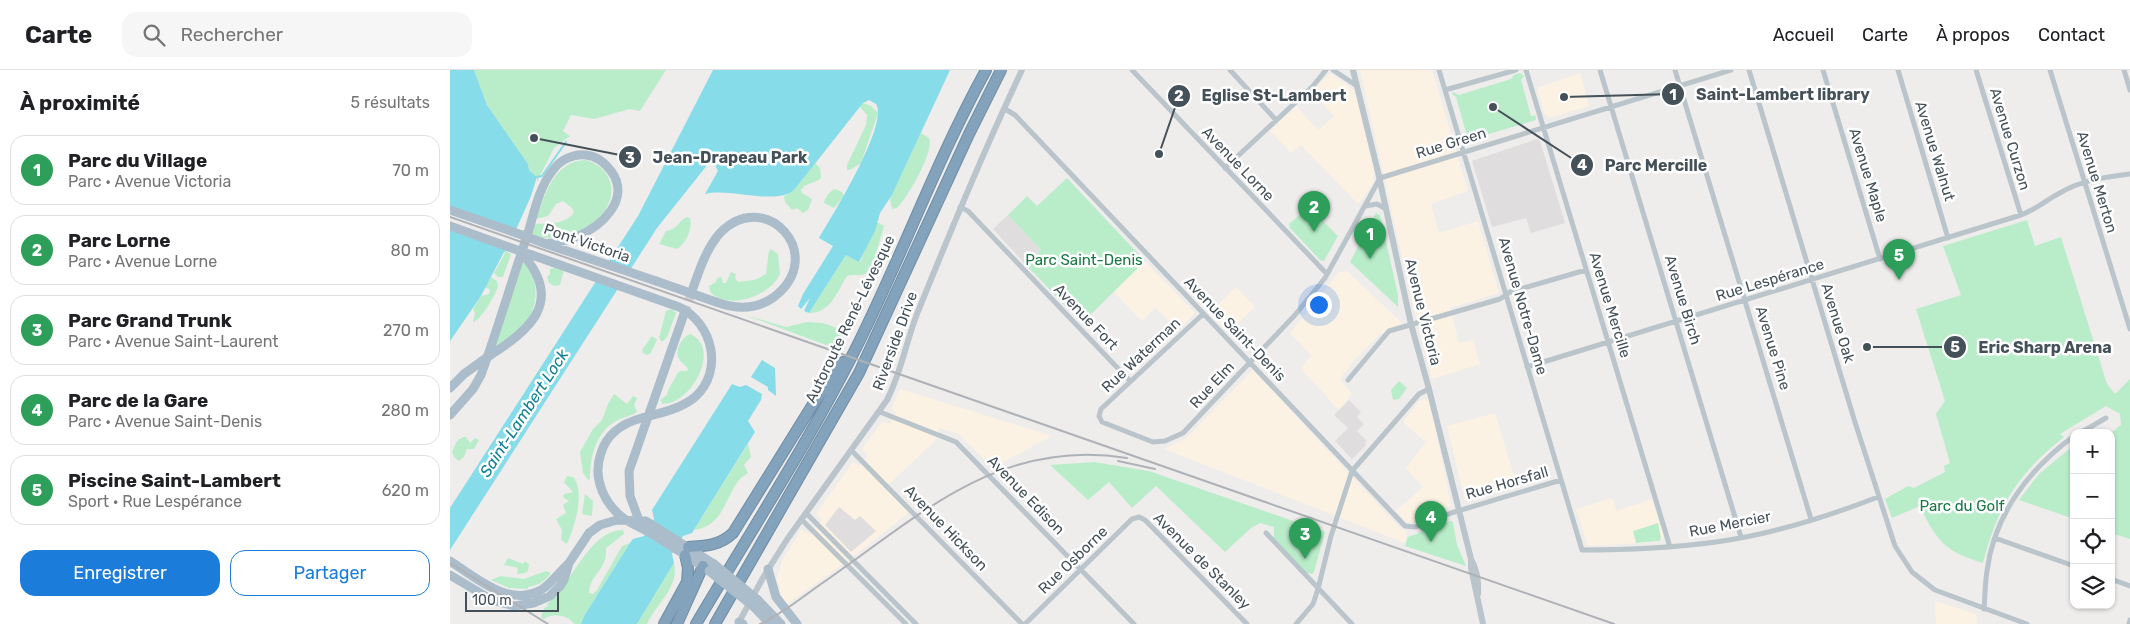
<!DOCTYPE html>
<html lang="fr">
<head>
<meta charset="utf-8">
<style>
	body { margin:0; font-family:Rubik,sans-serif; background:#f6f6f6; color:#202124 }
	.controls { position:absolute; right:15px; bottom:15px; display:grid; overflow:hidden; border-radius:10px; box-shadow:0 1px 4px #0004 }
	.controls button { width:45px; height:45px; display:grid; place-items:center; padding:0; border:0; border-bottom:1px solid #e0e0e0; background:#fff; color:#202124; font:25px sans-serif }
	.scale { position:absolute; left:15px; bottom:12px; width:94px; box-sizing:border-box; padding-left:5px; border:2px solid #455159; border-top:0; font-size:14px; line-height:18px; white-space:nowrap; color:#455159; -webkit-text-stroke:4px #fff; paint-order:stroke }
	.you { position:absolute; left:868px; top:234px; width:18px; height:18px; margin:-12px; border:4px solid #fff; border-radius:50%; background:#1a73e8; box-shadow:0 0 0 8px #1a73e833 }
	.badge { display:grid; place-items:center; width:32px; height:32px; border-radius:50%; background:#1b7cd9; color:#fff; font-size:16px; font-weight:700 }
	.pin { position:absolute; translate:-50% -41px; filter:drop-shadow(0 1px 2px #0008) }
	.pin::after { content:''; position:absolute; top:26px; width:18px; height:15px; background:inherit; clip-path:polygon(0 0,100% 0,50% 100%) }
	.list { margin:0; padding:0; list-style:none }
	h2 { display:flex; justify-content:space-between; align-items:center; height:65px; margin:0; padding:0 20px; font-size:21px }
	h2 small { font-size:16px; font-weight:400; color:#757577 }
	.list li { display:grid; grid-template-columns:32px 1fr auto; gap:15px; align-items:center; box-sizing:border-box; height:70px; margin:0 10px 10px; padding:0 10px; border:1px solid #e0e0e0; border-radius:15px }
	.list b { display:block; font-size:19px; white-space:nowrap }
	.list p { margin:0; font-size:16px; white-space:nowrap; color:#757577 }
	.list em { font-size:16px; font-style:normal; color:#757577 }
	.actions { display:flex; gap:10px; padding:15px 20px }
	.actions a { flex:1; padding:11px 0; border:1px solid #1b7cd9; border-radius:15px; text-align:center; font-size:18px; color:#1b7cd9 }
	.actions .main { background:#1b7cd9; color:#fff }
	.icon { flex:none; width:28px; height:28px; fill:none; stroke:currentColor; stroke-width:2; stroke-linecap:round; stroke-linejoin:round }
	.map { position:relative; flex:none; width:1680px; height:554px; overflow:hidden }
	header { display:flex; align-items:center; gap:30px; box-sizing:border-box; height:70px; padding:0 25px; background:#fff; border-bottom:1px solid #e0e0e0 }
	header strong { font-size:24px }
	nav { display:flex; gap:28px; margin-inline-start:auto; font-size:18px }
	.search { width:350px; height:45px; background:#f6f6f6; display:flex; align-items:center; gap:12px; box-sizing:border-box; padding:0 18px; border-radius:15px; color:#757577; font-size:19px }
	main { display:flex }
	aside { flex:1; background:#fff }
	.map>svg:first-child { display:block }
	.commercial { fill:#fbf2e3 }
	.education { fill:#e0ddde }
	.green { fill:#b9edca }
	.water { fill:#87dce9 }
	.pier { fill:#efecec }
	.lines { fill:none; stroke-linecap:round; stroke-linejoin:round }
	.stream { stroke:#87dce9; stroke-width:2 }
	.primary-tunnel { stroke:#cdcdcf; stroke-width:9; stroke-dasharray:9 4.5; stroke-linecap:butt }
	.motorway-casing { stroke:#6f8da6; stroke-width:12 }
	.minor { stroke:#bac4cb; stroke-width:5 }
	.tertiary { stroke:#bac4cb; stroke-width:6 }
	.primary { stroke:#abbdcb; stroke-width:9 }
	.motorway { stroke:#83a2bb; stroke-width:10 }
	.rail { stroke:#aeb2b6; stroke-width:2 }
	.primary-bridge { stroke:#abbdcb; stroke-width:9 }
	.labels { text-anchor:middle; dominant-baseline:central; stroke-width:5; stroke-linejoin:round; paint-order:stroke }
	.street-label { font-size:15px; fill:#455159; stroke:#fff }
	.park-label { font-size:15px; fill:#187841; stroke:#fff }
	.water-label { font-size:16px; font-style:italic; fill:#0e8194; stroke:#fff }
	.leader { fill:none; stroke:#455159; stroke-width:2 }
	.callout-dot { fill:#455159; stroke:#fff; stroke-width:2 }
	.mark-label { font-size:15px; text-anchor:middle; font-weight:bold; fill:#fff }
	.callout-label { font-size:16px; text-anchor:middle; font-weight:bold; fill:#455159; stroke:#fff; stroke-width:5; stroke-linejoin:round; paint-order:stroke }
</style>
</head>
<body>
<header>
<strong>Carte</strong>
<div class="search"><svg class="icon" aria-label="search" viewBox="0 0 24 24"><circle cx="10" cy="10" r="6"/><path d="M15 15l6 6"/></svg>Rechercher</div>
<nav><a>Accueil</a><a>Carte</a><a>À propos</a><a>Contact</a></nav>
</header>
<main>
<aside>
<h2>À proximité<small>5 résultats</small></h2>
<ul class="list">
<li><span class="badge" style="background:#2e9e5b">1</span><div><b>Parc du Village</b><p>Parc · Avenue Victoria</p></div><em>70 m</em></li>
<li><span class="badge" style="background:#2e9e5b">2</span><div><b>Parc Lorne</b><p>Parc · Avenue Lorne</p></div><em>80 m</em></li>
<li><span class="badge" style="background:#2e9e5b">3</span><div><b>Parc Grand Trunk</b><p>Parc · Avenue Saint-Laurent</p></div><em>270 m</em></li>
<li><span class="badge" style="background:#2e9e5b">4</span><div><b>Parc de la Gare</b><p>Parc · Avenue Saint-Denis</p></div><em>280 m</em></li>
<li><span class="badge" style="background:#2e9e5b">5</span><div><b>Piscine Saint-Lambert</b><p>Sport · Rue Lespérance</p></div><em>620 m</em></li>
</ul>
<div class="actions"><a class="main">Enregistrer</a><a>Partager</a></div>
</aside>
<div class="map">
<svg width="1680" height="554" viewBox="0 0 1680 554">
	<rect width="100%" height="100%" fill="#efecec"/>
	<!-- commercial -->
	<path class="commercial" d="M910,0H982L1018,121L981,134L989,163L1028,151L1049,223L1000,238L1009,273L1023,270L1030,294L982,309L964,240Z
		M881,3L905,21L924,100V112L908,134L851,75L841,83L820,61L846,36L868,60L884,46L861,21Z
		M1130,3L1139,36L1099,48L1094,43L1087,18Z
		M695,191L745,243L728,260L705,237L692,251L664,222Z
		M897,201L952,253L930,264L904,290L890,309L902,324L889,340L851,299L861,285L840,263L889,202Z
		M786,217L805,237L778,263L759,243Z
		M803,300L949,457L957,462L955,473L714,379L735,369Z
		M450,319L602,366L542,398L509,364L489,358L485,371L438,415L462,440L396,492L337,534L332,528L327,508L332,491L351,460L361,464L372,450L366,444L403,392L409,396L418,386L412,379L432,352L440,354L446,342L441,339Z
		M980,328L1001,436L963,452H956L946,441L973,417L956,398L976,372L953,352L970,330Z
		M1045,343L1067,416L1015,431L997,356Z
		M1162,428L1167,441L1202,429L1214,467L1208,472L1138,476L1126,439Z
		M1485,531L1526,544L1527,554H1486Z"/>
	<!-- education -->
	<path class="education" d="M1087,69L1090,71L1115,153L1081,163L1076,148L1042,157L1022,91Z
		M558,145L591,180L576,195L543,159Z
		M899,330L911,342L907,347L914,354L907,361L917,371L915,373L916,375L902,389L885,371L898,358L884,345Z
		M389,437L405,450L410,446L426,461L401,482L375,455Z"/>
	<!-- green -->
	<path class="green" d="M24,0H216L190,41L180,39L144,49L121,45L113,61L120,66L104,78L87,112V107L79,100L78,94L37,35Z
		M1070,3L1074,6L1071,10L1081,46H1084L1085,44L1086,50L1018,70L1006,27L1002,24L1003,22L1009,25L1061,9L1064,5Z
		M413,33L421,36L428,43L411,93L400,100H397V95L416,55L417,45L410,37Z
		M471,63L479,68C485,81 457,129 447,138L442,139L440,129Z
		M136,90C145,93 152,97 157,105C173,131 143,160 119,166C106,169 94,169 81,166L85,154C98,153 116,155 124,142L122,138L113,131L106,134L98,146L86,149C95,124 104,91 136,90Z
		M365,93L370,98L371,108C365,114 356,112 351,120L352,123L362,129L358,140L353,143L347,138L342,140L335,132L334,126L344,120Z
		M617,108L695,191L632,253L576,195L591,180L558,145L577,126L587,136Z
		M385,119L392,122L394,126L384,138L374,133C375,128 379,121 385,119Z
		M857,138L861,139L888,166L874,191L870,190L840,158L839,154Z
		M926,143L930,145L948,225V237L900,192Z
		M237,147L240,148C243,158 236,174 227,179L209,174L216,161C227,160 228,151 237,147Z
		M1577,150L1585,176L1611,167L1657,314L1665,324L1680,309V469L1661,463V363L1671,355L1670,344L1656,336L1610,364L1614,367C1568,403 1547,437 1533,493C1495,482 1486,470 1470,436L1442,448L1435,429L1458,416L1464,418L1495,402L1494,396L1500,393L1486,344L1495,331L1466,239L1511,225L1493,176Z
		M427,152L434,156L421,201C413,208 405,203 397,206C387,222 380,244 359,243L396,185L410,192Z
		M321,179L328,184L330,204C320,226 279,241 260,222L259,216L266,212L267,208L271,207L273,213H276L281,202L286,204L285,208L288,212C300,210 304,212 316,204L319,181Z
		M56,181L61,184L53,207H48L44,203Z
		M73,189C90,209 90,238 72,258C65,266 53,272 44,278Z
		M107,197L114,200L110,215L104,216L99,213L97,207L100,204V199Z
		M41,207L47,211L48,217C44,227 31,250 23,252L25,243L23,239L31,226L39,224L40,219L35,218Z
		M222,239L226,243L217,267L212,272L209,268C212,259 213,250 216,241Z
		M295,245L336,257L357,252L373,253L390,259L395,266L387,279Z
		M240,264C272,277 242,334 213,334L210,330L217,325C218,316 224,312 227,304L230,301H237L238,299C236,295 231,293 229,289C224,280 232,267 240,264Z
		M202,266L207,270L200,284L197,285L193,283L192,280Z
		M949,311L957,318L949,329L943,330L941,320Z
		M164,324L177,334L183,326L187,328L184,335L187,342C181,346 174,347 168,350C146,361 140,386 140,409L138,410L133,403L130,382L143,359L152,350L158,334Z
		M13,367H16L20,373L25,368L29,370L24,379H17L14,387L9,391L5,388L2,382L7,371Z
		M298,374L301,387L294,395L298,403C295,406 291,407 289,410C274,430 273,456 244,460Z
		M1624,375V449L1569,430L1589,404Z
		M644,392L699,401L875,462L864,502L862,504L857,503L824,468V457L810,453L801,458L775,482L706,416L682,438L659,412L638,430L600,395Z
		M117,406L123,407C136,421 124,459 117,474L111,470L112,460L106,449L116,443L113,435L119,431L113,427L114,424L123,422L114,412Z
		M135,424L143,431L142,446L132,444Z
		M1001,451L1003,452L1007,475L1016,496L955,476L958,467Z
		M1208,453L1211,468L1209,471L1186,473L1183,461Z
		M173,460L174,464L156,478C157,502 140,503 139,523L143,524L147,520L172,476L180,473L134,546L131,554H124C119,545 102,542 94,549L91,547L94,538L98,536L97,534C124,512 138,461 173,460Z
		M58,488L73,494L75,491L79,494L78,501L75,503L67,504L68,498L54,495Z
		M224,493C230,517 205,535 197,554H187Z
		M96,501L101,503C94,512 89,515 78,517V519L59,518L41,510L50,506L74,509Z"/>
	<!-- water -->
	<path class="water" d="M0,0H24L37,35L78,94L79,100L87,107L81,126L57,180L54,182L31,226L0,271Z
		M263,0H500L442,125L430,143L425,161L409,192L396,185L359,243L354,241L360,228L351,239L348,236L353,224L383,176L369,168C382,146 439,54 426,34L419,30L413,33L344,120C325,136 279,117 255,124L268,101L264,93L258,94L207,158L0,480V438L188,146Z
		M312,290L325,298L326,326L318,320V317L301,307Z
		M282,314L290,317L296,315L312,324L311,330L298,351L305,362L242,463L233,466L222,484L224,493L187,554H131L134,546L180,473L183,469L194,466L204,449L202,440Z"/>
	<!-- pier -->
	<path class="pier" d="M0,138L68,161L60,180L0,159Z
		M156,191L183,201L170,220L143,210Z"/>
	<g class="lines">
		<!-- stream -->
		<path class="stream" d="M87,107L92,106L116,72"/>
		<!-- primary-tunnel -->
		<path class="primary-tunnel" d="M234,244L242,221"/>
		<defs>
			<path id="motorway" d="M238,477C255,476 269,476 283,463L365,331L393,292
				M214,554L237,512L238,498L235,485
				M227,554L253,496
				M246,554C299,464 357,375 404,282C451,189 486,91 536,0
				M265,554L409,303L519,64L551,0"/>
		</defs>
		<!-- motorway casing -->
		<use href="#motorway" class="motorway-casing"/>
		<!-- minor -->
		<path class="minor" d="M682,0L877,204
			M780,0L826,50
			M883,0L907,16
			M989,0L1132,480C1176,480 1221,478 1266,472C1318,465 1379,446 1428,427
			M1076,0L1220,477
			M1150,0L1291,467
			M1225,0L1361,449
			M1299,0L1404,349L1445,476L1462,502L1485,520L1577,554
			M1373,0L1430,189
			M1448,0L1498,168
			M1526,0L1571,145
			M1600,0L1680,259
			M1674,0L1680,20
			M995,20L1066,0
			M555,39L565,45L955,456L965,457L1001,443L1111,410
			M775,98L863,16L876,0
			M915,136L927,134L936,139
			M510,137L518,141L680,311
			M753,244L651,339L649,346L652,352L703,372L715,371L733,363L845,245L875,208L930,108L1281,0
			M1077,297L1571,145C1585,140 1595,131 1608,124C1631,110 1655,107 1680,104
			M898,310L939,261L1050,229L1060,222L1136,200
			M430,342L506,372L684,554
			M1630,363L1656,348
			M401,380L572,554
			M356,443L466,554
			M351,449L456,554
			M816,463L902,554
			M1545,468L1624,496
			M1661,509L1680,516
			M1534,539C1535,526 1535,513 1537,501C1544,445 1579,399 1624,366
			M575,554L682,449L689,447L695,450L797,554
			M846,554L863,534L868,519L881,466L902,401L969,324L979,319
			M1679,554L1680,550"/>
		<!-- tertiary -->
		<path class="tertiary" d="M903,0L928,102L961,254L979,319L1021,489C1027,500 1029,511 1028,524
			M1021,490V498L1033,554
			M288,554L314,506L338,468L437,330C451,303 456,272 467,244C500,162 534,80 572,0"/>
		<!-- primary -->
		<path class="primary" d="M0,140L72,165
			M0,156L70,181
			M99,175L206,211
			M82,185L229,237C263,253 274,301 245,327C233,337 218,341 203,345
			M242,221C249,201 256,179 270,163C315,116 379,185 324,227C306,240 285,239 266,232
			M42,284C80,260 112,232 75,187
			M0,318L14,304L32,291
			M0,345L23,319L31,305C48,258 62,210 78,163C84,143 89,117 103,100C110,90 124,83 136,85C146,86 155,93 161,101C182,129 151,157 126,167C116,171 107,172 96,174
			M192,348C173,353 157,363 151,383C142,408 154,435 176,450C184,455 194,459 202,464C221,476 239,487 257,499
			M191,456L180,426L179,401L234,244
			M0,491C25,507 59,538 91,520C101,514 110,501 119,493
			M318,499L326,527L347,554
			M0,505L42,530L64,536L84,533L100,526L110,516L114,510L119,493L139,463L150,455L167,450L196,451L264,494
			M308,530L331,554
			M304,537L320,554
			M289,552L293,554"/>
		<!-- motorway -->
		<use href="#motorway" class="motorway"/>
		<!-- rail -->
		<path class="rail" d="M0,147L1164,554
			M668,391L705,399
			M0,493L98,554
			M310,554C332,544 351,528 371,514C468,447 549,367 677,388"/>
		<!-- primary-bridge -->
		<path class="primary-bridge" d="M72,165L96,174
			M70,181L82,185
			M206,211L266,232
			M32,291L42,284
			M192,348L203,345
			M264,494L308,530
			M259,501L304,537"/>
	</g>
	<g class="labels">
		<!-- street labels -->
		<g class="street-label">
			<text transform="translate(1560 69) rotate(73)">Avenue Curzon</text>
			<text transform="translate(1001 73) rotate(-17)">Rue Green</text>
			<text transform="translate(1485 81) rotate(73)">Avenue Walnut</text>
			<text transform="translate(788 94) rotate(46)">Avenue Lorne</text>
			<text transform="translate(1418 105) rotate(73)">Avenue Maple</text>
			<text transform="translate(1647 112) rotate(73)">Avenue Merton</text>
			<text transform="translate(137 173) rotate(19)">Pont Victoria</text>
			<text transform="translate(1320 210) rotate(-17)">Rue Lespérance</text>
			<text transform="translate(1233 230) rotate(73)">Avenue Birch</text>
			<text transform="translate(1160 235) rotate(73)">Avenue Mercille</text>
			<text transform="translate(1073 236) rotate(74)">Avenue Notre-Dame</text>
			<text transform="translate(973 242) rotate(76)">Avenue Victoria</text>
			<text transform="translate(636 247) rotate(46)">Avenue Fort</text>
			<text transform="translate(400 249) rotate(-64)">Autoroute René-Lévesque</text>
			<text transform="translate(1388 253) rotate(73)">Avenue Oak</text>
			<text transform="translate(785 259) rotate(46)">Avenue Saint-Denis</text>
			<text transform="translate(445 271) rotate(-70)">Riverside Drive</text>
			<text transform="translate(1323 278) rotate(73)">Avenue Pine</text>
			<text transform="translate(691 285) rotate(-43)">Rue Waterman</text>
			<text transform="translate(762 315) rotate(-47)">Rue Elm</text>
			<text transform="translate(1057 413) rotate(-16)">Rue Horsfall</text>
			<text transform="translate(576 425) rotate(46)">Avenue Edison</text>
			<text transform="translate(1280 454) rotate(-11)">Rue Mercier</text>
			<text transform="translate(496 458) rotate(46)">Avenue Hickson</text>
			<text transform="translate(623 490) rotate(-44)">Rue Osborne</text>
			<text transform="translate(752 491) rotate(45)">Avenue de Stanley</text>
		</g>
		<!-- park labels -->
		<g class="park-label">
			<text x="634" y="190">Parc Saint-Denis</text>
			<text x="1512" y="436">Parc du Golf</text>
		</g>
		<!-- water labels -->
		<g class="water-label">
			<text transform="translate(74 343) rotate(-57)">Saint-Lambert Lock</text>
		</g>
	</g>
	<!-- callouts -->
	<path class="leader" d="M1114 27L1223 24M709 84L729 26M84 68L180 87M1043 37L1132 95M1417 277L1505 277"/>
	<g class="callout-dot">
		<circle cx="1114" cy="27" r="5"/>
		<circle cx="709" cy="84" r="5"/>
		<circle cx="84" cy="68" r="5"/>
		<circle cx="1043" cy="37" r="5"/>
		<circle cx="1417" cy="277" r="5"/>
		<circle cx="1223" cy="24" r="12"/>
		<circle cx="729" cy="26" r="12"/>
		<circle cx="180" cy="87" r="12"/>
		<circle cx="1132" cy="95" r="12"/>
		<circle cx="1505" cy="277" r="12"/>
	</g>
	<g class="mark-label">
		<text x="1223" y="30">1</text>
		<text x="729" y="31">2</text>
		<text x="180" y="93">3</text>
		<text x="1132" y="100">4</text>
		<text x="1505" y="282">5</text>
	</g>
	<g class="callout-label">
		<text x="1333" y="30">Saint-Lambert library</text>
		<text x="824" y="31">Eglise St-Lambert</text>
		<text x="280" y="93">Jean-Drapeau Park</text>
		<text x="1206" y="101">Parc Mercille</text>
		<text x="1595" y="283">Eric Sharp Arena</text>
	</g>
</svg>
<div class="controls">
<button>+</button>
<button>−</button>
<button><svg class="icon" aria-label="locate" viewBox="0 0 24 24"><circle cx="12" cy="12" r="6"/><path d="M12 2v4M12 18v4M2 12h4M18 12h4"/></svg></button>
<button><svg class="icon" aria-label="layers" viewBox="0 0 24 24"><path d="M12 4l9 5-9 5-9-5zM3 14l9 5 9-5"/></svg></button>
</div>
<div class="scale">100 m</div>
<div class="you"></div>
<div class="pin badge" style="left:920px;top:189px;background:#2e9e5b">1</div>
<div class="pin badge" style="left:864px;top:162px;background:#2e9e5b">2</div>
<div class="pin badge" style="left:855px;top:489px;background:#2e9e5b">3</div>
<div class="pin badge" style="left:981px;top:472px;background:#2e9e5b">4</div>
<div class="pin badge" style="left:1449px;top:210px;background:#2e9e5b">5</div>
</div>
</main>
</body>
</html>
